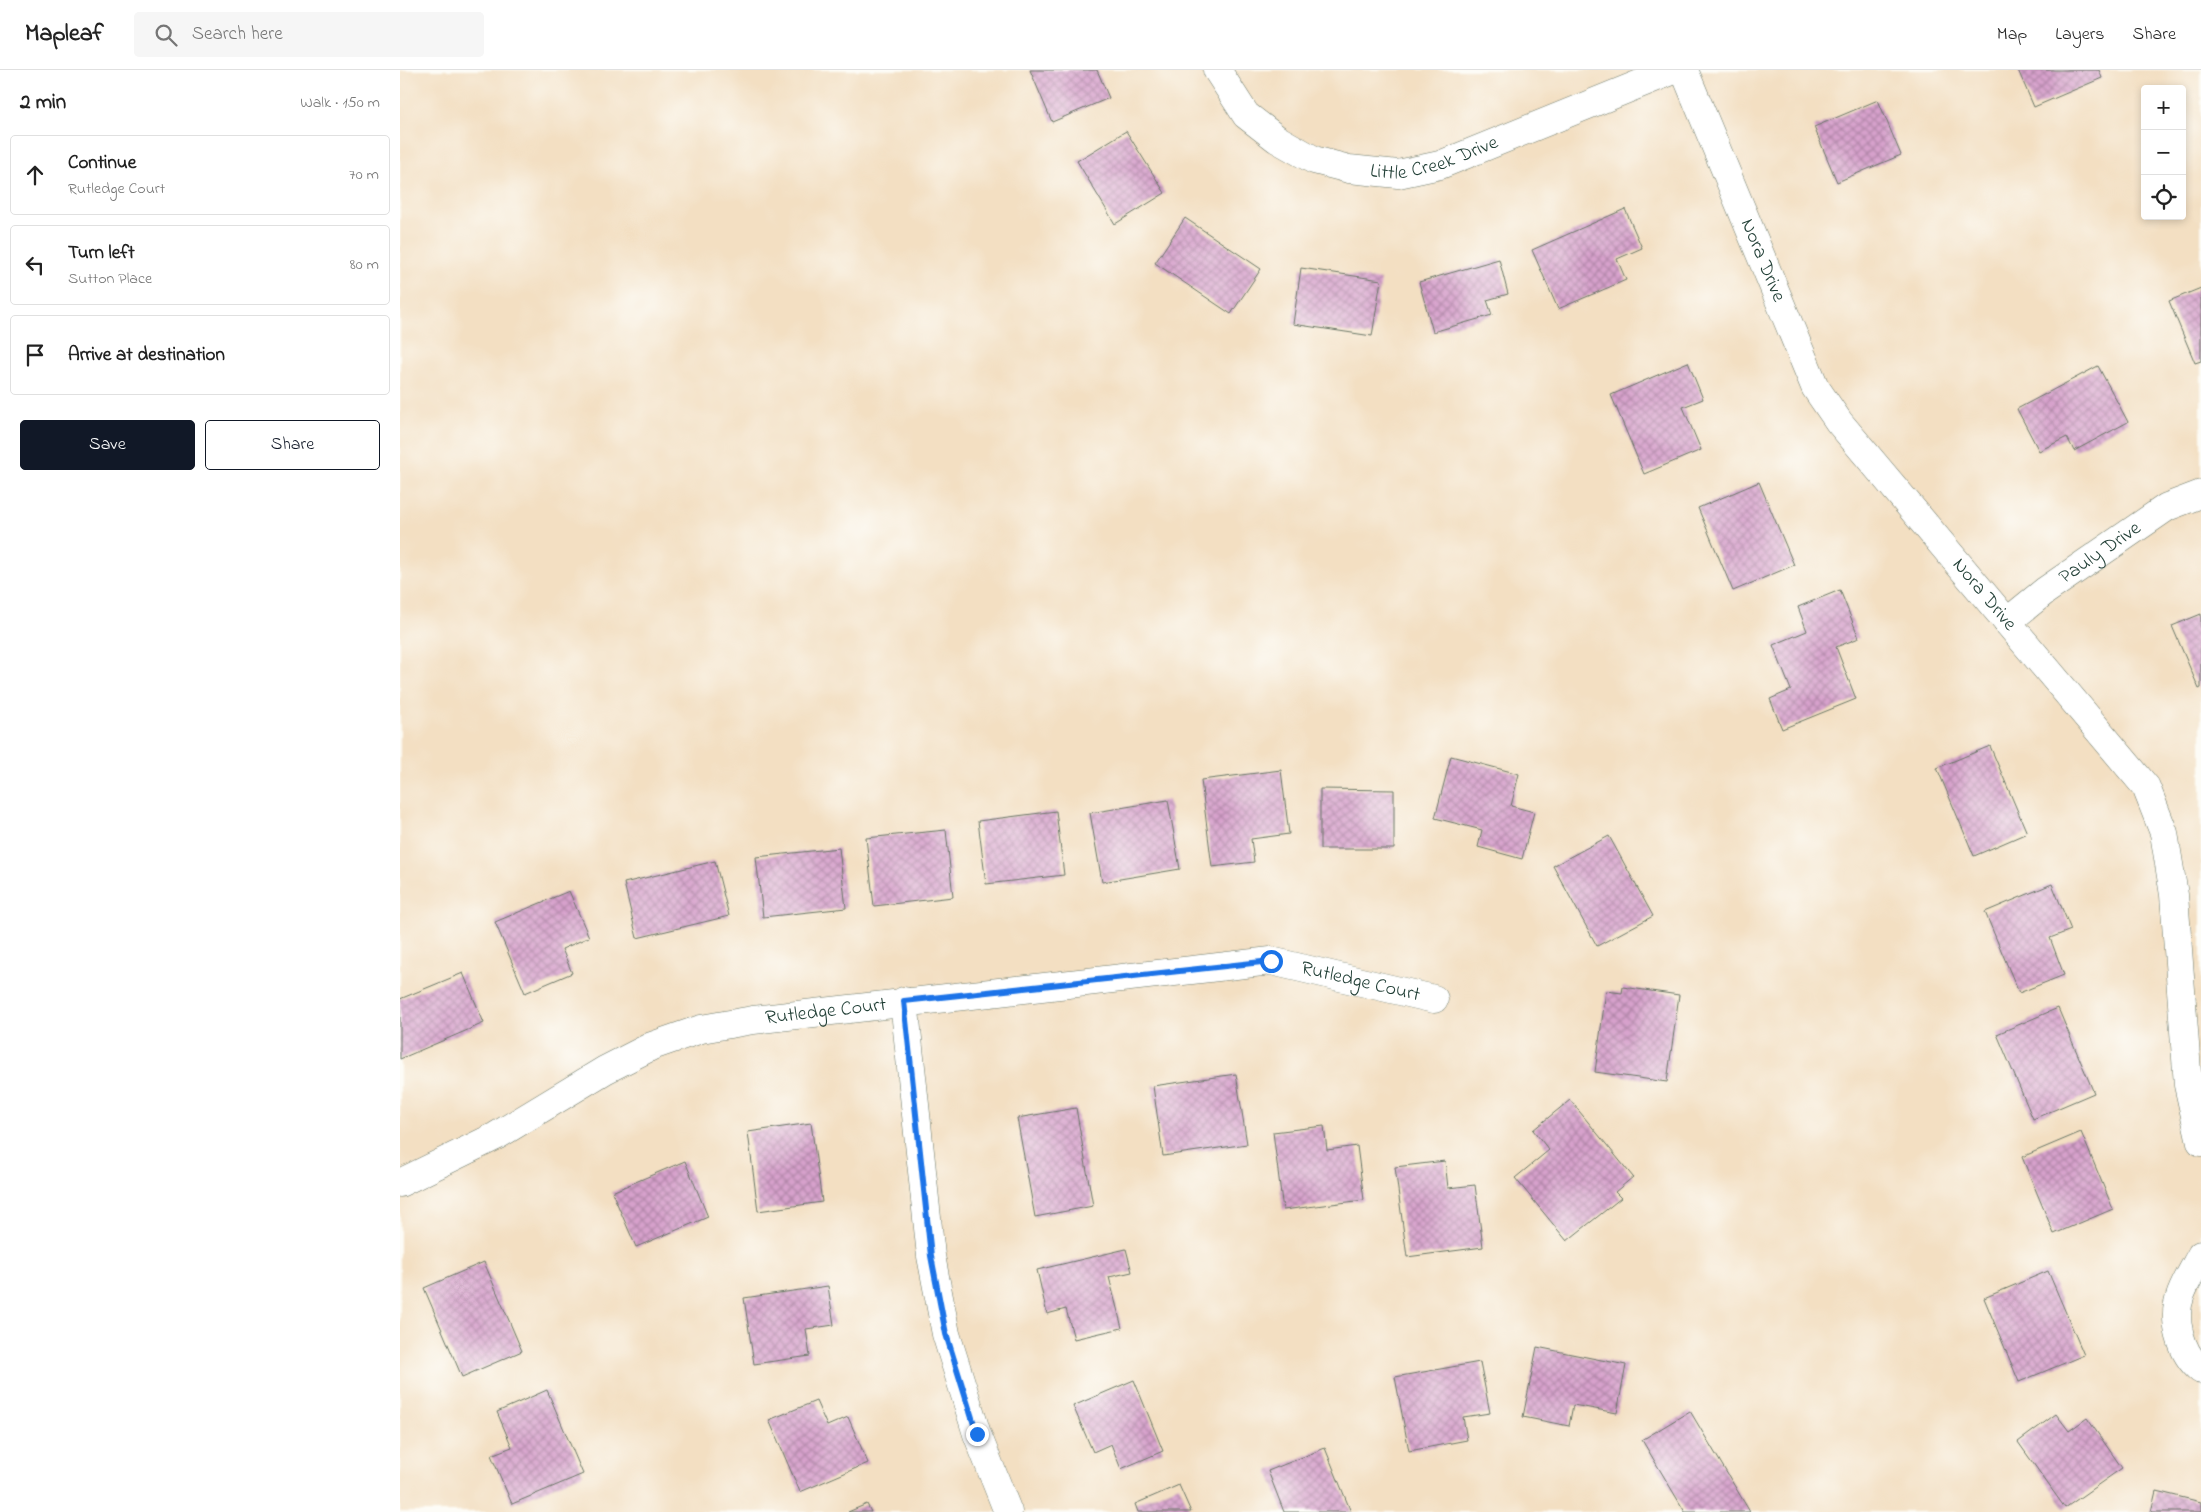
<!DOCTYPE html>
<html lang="en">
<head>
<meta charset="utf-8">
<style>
	body { margin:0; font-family:"Indie Flower",sans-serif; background:#f6f6f6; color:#222 }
	.controls { position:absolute; right:15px; top:15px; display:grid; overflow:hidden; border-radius:5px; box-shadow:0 2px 8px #0003 }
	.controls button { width:45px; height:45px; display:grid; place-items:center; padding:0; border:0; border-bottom:1px solid #e0e0e0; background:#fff; color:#222; font:25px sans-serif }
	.stop { position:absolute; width:15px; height:15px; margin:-11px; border:4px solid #1a73e8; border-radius:50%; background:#fff }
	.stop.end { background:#1a73e8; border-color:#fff; box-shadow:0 1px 5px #0008 }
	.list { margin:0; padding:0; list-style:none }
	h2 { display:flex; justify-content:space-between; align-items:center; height:65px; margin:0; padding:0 20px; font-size:21px }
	h2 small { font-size:16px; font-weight:400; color:#767676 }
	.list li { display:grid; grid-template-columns:32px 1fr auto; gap:15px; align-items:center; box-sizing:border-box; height:80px; margin:0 10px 10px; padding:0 10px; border:1px solid #e0e0e0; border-radius:5px }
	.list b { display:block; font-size:19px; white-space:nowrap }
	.list p { margin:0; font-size:16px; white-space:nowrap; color:#767676 }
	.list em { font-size:16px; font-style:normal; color:#767676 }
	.actions { display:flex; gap:10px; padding:15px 20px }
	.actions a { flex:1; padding:11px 0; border:1px solid #111827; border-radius:5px; text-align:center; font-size:18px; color:#111827 }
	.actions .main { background:#111827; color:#fff }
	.icon { flex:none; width:28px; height:28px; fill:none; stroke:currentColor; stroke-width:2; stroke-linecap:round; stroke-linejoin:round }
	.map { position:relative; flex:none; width:1801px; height:1442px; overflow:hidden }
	header { display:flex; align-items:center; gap:30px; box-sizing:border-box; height:70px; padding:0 25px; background:#fff; border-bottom:1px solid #e0e0e0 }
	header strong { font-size:24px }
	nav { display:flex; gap:28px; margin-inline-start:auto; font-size:18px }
	.search { width:350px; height:45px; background:#f6f6f6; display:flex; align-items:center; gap:12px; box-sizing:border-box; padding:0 18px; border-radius:5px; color:#767676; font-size:19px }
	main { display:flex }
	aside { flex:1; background:#fff }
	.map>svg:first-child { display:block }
	.building { fill:url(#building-cross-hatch) }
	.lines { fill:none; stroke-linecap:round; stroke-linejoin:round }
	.minor-casing { stroke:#697666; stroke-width:29 }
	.minor { stroke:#fff; stroke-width:28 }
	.route { stroke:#1a73e8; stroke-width:6 }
	.labels { text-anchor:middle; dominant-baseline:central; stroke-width:4; stroke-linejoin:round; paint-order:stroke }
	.street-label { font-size:20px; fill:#1f3d34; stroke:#fdfcf7 }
</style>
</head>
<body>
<header>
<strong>Mapleaf</strong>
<div class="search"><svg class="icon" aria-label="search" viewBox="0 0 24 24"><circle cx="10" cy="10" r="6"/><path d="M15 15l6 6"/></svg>Search here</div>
<nav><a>Map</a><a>Layers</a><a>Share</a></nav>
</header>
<main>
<aside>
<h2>2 min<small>Walk · 150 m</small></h2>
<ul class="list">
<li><svg class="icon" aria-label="ahead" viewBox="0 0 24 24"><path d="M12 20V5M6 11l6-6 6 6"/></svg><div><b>Continue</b><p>Rutledge Court</p></div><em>70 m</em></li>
<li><svg class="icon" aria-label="left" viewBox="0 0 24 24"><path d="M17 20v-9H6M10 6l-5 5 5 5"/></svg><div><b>Turn left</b><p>Sutton Place</p></div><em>80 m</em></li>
<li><svg class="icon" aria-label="arrive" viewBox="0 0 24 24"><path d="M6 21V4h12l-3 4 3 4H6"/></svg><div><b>Arrive at destination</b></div></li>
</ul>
<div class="actions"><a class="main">Save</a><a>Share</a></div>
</aside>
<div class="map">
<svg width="1801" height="1442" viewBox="0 0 1801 1442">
	<defs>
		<pattern id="building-cross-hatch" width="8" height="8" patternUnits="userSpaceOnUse" patternTransform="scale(1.25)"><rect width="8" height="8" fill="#d7a1cc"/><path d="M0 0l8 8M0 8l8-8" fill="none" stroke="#ae84a6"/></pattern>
	</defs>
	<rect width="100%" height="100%" fill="#fdfcf7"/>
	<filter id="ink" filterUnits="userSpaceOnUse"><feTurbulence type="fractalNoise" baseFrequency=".02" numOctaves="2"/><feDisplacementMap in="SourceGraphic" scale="10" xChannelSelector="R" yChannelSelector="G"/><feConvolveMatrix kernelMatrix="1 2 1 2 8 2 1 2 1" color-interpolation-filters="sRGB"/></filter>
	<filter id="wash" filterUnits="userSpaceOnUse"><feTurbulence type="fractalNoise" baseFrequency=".0096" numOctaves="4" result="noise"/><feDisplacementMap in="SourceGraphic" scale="20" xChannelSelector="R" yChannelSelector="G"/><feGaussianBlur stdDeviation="1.12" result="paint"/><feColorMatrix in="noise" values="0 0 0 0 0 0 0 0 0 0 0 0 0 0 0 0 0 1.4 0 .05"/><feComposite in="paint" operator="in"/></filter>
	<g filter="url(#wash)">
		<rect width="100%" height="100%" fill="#f3dfc2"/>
		<g id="blocks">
			<!-- building -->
			<path class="building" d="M630,0H697L709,28L652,52Z
				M1618,0H1699L1702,8L1634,37Z
				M1478,30L1501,85L1437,112L1414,57Z
				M726,61L765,123L715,154L677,91Z
				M1225,139L1242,178L1217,189L1226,210L1158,239L1132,180Z
				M785,148L861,199L831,244L755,193Z
				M1099,189L1108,224L1087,230L1092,245L1033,262L1019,212Z
				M901,198L981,210L972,266L893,254Z
				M1801,218V291L1795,293L1769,231Z
				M1288,292L1303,329L1283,337L1301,380L1244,404L1211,325Z
				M1698,296L1728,352L1674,381L1667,367L1639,381L1617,339Z
				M1359,412L1394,495L1333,521L1298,438Z
				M1440,520L1459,568L1436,577L1456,629L1382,659L1370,629L1391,620L1373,575L1407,561L1398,537Z
				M1801,544V618L1799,619L1772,556Z
				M1590,676L1627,763L1574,786L1537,698Z
				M1051,686L1119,704L1111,736L1134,742L1122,789L1078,777L1082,760L1035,748Z
				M881,700L889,764L851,769L854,792L812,797L801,710Z
				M920,719L994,720V779H920Z
				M768,730L780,799L702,812L690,743Z
				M656,741L664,805L586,814L578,751Z
				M546,760L553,827L474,836L466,768Z
				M1209,766L1253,846L1197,876L1153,796Z
				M439,778L446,838L363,847L356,787Z
				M315,791L329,846L237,868L224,813Z
				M1652,814L1671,860L1650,868L1664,905L1619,923L1585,842Z
				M169,821L189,867L162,879L172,903L125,923L95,852Z
				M63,903L84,953L0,989V929Z
				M1223,917L1279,925L1267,1012L1195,1002L1206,921L1222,923Z
				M1658,938L1694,1023L1633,1049L1597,964Z
				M836,1004L847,1074L763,1086L753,1016Z
				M1170,1030L1233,1107L1215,1122L1221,1128L1167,1171L1115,1108L1149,1080L1133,1060Z
				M676,1038L693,1136L635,1147L617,1048Z
				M411,1053L422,1132L358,1141L348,1062Z
				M924,1056L927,1080L957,1076L964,1130L883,1140L873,1062Z
				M1681,1062L1713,1139L1654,1164L1622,1087Z
				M285,1091L308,1147L236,1177L212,1122Z
				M1045,1091L1048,1118L1075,1115L1083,1177L1007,1187L995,1097Z
				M726,1179L732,1202L709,1207L722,1258L674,1269L666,1239L647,1244L637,1200Z
				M84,1192L122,1281L62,1307L24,1218Z
				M1648,1201L1684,1285L1619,1312L1584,1228Z
				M428,1216L434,1255L406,1259L410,1286L354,1294L344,1228Z
				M1137,1277L1226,1295L1217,1343L1173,1335L1169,1356L1123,1347Z
				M1080,1292L1090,1343L1063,1347L1067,1370L1009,1381L995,1307Z
				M734,1310L763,1381L721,1399L711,1374L693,1382L673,1336Z
				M147,1320L183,1404L112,1434L91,1385L112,1377L97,1342Z
				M416,1331L427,1356L448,1347L468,1393L400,1422L369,1350Z
				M1290,1341L1350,1442H1285L1242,1370Z
				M1656,1344L1669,1361L1687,1348L1722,1398L1665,1438L1618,1372Z
				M925,1378L951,1442H884L868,1401Z
				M779,1415L791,1442H738L735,1434Z
				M1756,1421L1801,1432V1442H1751Z
				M467,1434L471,1442H448Z"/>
		</g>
	</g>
	<g filter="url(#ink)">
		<use href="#blocks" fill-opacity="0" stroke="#697666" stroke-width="1"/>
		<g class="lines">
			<defs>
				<g id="minor">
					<path id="s1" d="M817,0L846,45L877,69L914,90L949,99L998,104L1040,95L1274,0"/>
					<path id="s2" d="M1284,0L1415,317L1439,352L1746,717L1764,763L1774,825L1788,1015L1801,1072"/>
					<path id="s3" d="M1607,552L1645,521L1767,437L1801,424"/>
					<path d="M504,931L531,1186L546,1264L577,1364L608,1442"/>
					<path id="s4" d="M0,1113L96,1066L205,1000L252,976L301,959L353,950L871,891L1034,929"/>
					<path d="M1801,1185C1794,1198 1786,1211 1781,1224C1771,1249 1781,1284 1801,1300"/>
				</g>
			</defs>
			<!-- minor casing -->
			<use href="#minor" class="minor-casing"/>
			<!-- minor -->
			<use href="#minor" class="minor"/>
		</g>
	</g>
	<g class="lines" filter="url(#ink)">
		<!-- route -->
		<path class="route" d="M577,1364L546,1264L531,1186L504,931L871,891"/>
	</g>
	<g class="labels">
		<!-- street labels -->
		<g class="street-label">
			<text stroke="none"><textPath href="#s1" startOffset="259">Little Creek Drive</textPath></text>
			<text stroke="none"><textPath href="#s2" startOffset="206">Nora Drive</textPath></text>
			<text stroke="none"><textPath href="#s3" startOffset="116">Pauly Drive</textPath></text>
			<text stroke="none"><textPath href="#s2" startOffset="611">Nora Drive</textPath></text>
			<text stroke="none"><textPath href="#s4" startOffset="1005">Rutledge Court</textPath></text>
			<text stroke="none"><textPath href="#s4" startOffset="465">Rutledge Court</textPath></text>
		</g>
	</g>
</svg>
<div class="controls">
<button>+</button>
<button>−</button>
<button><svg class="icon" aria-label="locate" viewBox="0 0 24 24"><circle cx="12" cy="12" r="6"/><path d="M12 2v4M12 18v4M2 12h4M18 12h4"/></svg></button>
</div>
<div class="stop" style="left:871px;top:891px"></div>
<div class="stop end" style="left:577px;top:1364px"></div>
</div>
</main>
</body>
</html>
